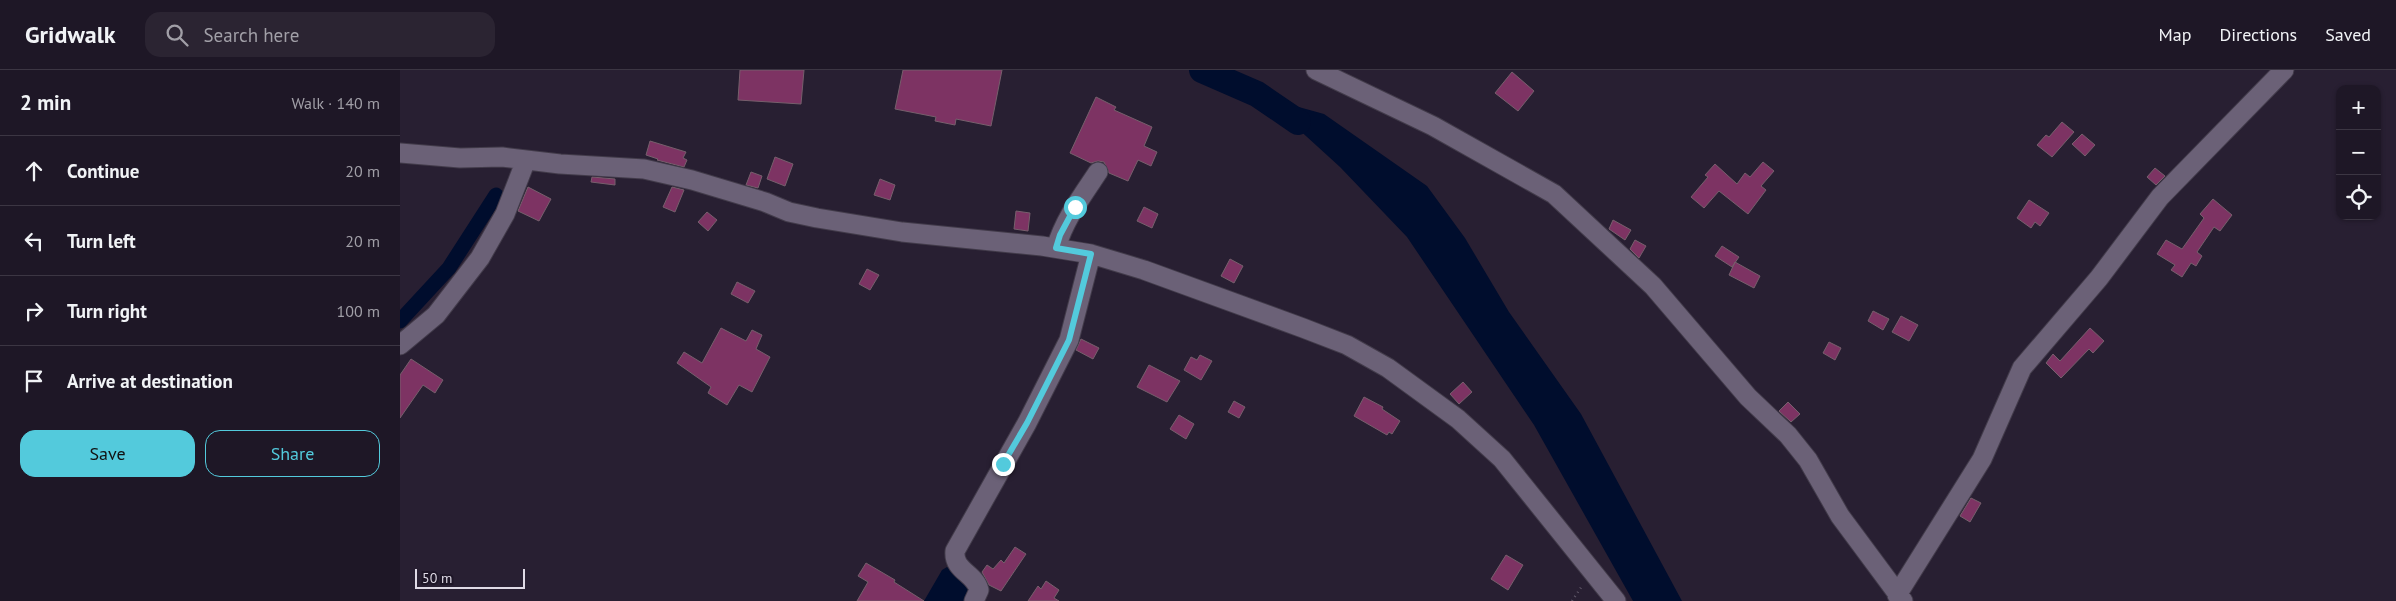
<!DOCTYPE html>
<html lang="en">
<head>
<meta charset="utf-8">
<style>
	body { margin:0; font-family:"PT Sans",sans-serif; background:#2b2432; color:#f1f3f6 }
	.controls { position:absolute; right:15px; top:15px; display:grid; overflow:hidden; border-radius:10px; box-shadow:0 1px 4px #0004 }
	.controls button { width:45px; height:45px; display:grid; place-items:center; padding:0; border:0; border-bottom:1px solid #3c3643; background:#1e1726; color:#f1f3f6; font:25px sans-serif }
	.scale { position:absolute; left:15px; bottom:12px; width:110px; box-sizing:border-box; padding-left:5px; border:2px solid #dfdae6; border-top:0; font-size:14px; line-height:18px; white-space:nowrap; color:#dfdae6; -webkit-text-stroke:4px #1e1627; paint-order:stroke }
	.stop { position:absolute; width:15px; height:15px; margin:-11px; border:4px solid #53cadc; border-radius:50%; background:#fff }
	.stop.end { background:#53cadc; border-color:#fff; box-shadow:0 1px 5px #0008 }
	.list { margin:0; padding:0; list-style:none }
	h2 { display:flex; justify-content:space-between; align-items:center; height:65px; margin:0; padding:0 20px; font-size:21px }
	h2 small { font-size:16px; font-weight:400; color:#a19fa7 }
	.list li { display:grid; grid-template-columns:32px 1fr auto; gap:15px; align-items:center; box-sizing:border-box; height:70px; padding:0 20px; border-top:1px solid #3c3643 }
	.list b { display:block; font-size:19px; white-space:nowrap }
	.list em { font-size:16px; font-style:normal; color:#a19fa7 }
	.actions { display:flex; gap:10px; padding:15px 20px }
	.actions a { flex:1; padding:11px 0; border:1px solid #53cadc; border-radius:15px; text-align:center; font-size:18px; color:#53cadc }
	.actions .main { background:#53cadc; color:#111 }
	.icon { flex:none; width:28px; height:28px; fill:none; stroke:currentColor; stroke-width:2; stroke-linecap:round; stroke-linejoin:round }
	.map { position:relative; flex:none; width:1996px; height:531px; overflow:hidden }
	header { display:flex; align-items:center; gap:30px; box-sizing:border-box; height:70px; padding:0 25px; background:#1e1726; border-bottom:1px solid #3c3643 }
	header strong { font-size:24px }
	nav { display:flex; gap:28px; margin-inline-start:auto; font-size:18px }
	.search { width:350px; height:45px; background:#2b2432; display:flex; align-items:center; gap:12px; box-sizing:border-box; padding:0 18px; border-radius:15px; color:#a19fa7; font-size:19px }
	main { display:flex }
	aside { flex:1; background:#1e1726 }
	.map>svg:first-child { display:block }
	.water { fill:#000d2d }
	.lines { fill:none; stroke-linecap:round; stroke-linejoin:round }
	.canal { stroke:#000d2d; stroke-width:15 }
	.river { stroke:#000d2d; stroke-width:26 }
	.building { fill:#7d3363; stroke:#765f6c }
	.minor-casing { stroke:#423b4a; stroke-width:21 }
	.path { stroke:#61596a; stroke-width:2.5; stroke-dasharray:1 4; stroke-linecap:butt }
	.minor { stroke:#6b6177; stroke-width:19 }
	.route { stroke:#53cadc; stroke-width:6 }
</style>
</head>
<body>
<header>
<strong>Gridwalk</strong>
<div class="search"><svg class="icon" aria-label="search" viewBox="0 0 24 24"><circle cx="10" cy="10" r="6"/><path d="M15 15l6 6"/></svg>Search here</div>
<nav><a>Map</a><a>Directions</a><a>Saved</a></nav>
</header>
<main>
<aside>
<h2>2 min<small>Walk · 140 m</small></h2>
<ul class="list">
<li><svg class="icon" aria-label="ahead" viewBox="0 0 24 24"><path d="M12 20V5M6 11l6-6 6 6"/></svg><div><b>Continue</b></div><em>20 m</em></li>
<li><svg class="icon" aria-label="left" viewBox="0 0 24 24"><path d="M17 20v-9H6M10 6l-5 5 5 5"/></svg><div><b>Turn left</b></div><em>20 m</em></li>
<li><svg class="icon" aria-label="right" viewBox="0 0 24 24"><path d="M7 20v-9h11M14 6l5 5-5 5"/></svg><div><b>Turn right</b></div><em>100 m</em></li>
<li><svg class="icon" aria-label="arrive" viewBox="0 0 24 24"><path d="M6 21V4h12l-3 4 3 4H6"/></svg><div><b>Arrive at destination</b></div></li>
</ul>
<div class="actions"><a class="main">Save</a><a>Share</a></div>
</aside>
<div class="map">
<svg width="1996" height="531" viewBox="0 0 1996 531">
	<rect width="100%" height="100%" fill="#281f32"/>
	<!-- water -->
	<path class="water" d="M863,27L924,44L1027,116L1065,168L1109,242L1181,344L1282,531H1233L1134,355L1007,167L940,97Z
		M547,497L570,518L565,531H524L542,500Z"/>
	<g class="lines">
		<!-- canal -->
		<path class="canal" d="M0,251L49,198L96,125"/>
		<!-- river -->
		<path class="river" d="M802,0L857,24L898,52"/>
	</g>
	<!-- building -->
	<path class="building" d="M340,0H404L401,34L338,30Z
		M503,0H602L591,56L556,49L555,55L535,51L536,47L495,39Z
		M1112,2L1134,21L1118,41L1095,23Z
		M696,27L716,37L714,40L752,57L744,76L757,82L751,96L738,90L728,111L709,103L704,92L698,91L691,93L670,83Z
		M1662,52L1674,62L1652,87L1637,75L1646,65L1649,67Z
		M1682,64L1695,75L1685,86L1672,74Z
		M250,71L286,82L283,88L287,90L284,97L257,90L258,89L246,85Z
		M375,87L393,94L385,116L367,109Z
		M1363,92L1374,101L1361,116L1366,120L1348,144L1319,121L1304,138L1291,127L1308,107L1305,105L1315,94L1337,114L1345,103L1350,107Z
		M1755,98L1765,106L1756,115L1747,107Z
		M351,102L362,106L358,118L346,115Z
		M192,107L215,109V115L191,112Z
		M480,109L495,115L490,130L474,125Z
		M128,117L151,129L139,151L118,141Z
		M272,117L284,120L275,142L263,137Z
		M1813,129L1832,145L1820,161L1814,157L1797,182L1802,186L1796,196L1791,193L1782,207L1771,200L1775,195L1757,184L1766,170L1782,179L1804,148L1800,144Z
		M1629,130L1649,143L1640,156L1635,152L1631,158L1617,148Z
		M744,137L758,144L752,158L737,151Z
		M616,141L630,143L628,161L614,159Z
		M307,142L317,150L308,161L298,152Z
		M1213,150L1231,160L1225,170L1209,159Z
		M1235,170L1246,176L1239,188L1230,179Z
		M1322,176L1339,187L1332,197L1315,186Z
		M830,189L843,196L834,213L821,206Z
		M1335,192L1360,206L1354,218L1329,205Z
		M467,199L479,205L470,220L459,214Z
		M337,212L355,221L348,233L331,224Z
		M1473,241L1489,249L1483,260L1468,251Z
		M1501,246L1518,255L1509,271L1492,262Z
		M321,258L346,271L352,260L362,265L356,279L370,287L352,322L339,315L327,335L308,323L311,317L277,293L284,282L302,293Z
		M1690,258L1704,271L1693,283L1689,279L1661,308L1646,293L1653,284L1660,291Z
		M681,269L699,278L693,289L676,280Z
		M1429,272L1441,278L1435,290L1423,283Z
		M800,285L812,291L801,310L784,300L791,287L797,290Z
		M11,289L43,310L35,323L23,315L0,348V305Z
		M749,295L780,311L767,332L737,317Z
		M1063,312L1072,322L1059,334L1050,324Z
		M964,327L983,337L982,339L1000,351L992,364L989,362L987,365L954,346Z
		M834,331L845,337L839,348L828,342Z
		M1388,332L1400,344L1391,352L1379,341Z
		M779,345L794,354L786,369L770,359Z
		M1571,428L1581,433L1570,452L1560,446Z
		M615,477L626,484L601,521L589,515L582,502L587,495L593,499L601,490L604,493Z
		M1106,485L1123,495L1108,520L1091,509Z
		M466,493L495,510L494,512L524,531H457L468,512L458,506Z
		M646,511L659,520L654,528L659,531H628L638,516L641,519Z"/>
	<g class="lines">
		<defs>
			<path id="minor" d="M916,0L1033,56L1154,124L1253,216L1348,327L1388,365L1408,390L1440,446L1503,531
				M0,83L60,88L102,87L160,94L244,99L292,110L365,132L389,142L417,148L502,162L642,176L691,184L744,200L903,258L947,275L988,298L1058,349L1102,389L1216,531
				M656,178C664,150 682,126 698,102
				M0,275L36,245L80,188L105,144L126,90
				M1497,525L1582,389L1622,298L1699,208L1760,127L1884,0
				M574,531L579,520C575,503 553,501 555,481L627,353L669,270L691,184"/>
		</defs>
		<!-- minor casing -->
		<use href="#minor" class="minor-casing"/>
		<!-- path -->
		<path class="path" d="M1172,531L1182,516"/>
		<!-- minor -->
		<use href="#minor" class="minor"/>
	</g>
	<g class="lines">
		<!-- route -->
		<path class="route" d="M603,394L627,353L669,270L691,184L656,178L660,165L675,137"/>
	</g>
</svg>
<div class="controls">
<button>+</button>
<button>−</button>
<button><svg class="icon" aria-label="locate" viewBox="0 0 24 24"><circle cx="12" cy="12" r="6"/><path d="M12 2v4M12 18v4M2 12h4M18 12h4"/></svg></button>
</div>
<div class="scale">50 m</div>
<div class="stop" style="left:675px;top:137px"></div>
<div class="stop end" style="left:603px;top:394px"></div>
</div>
</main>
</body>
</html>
